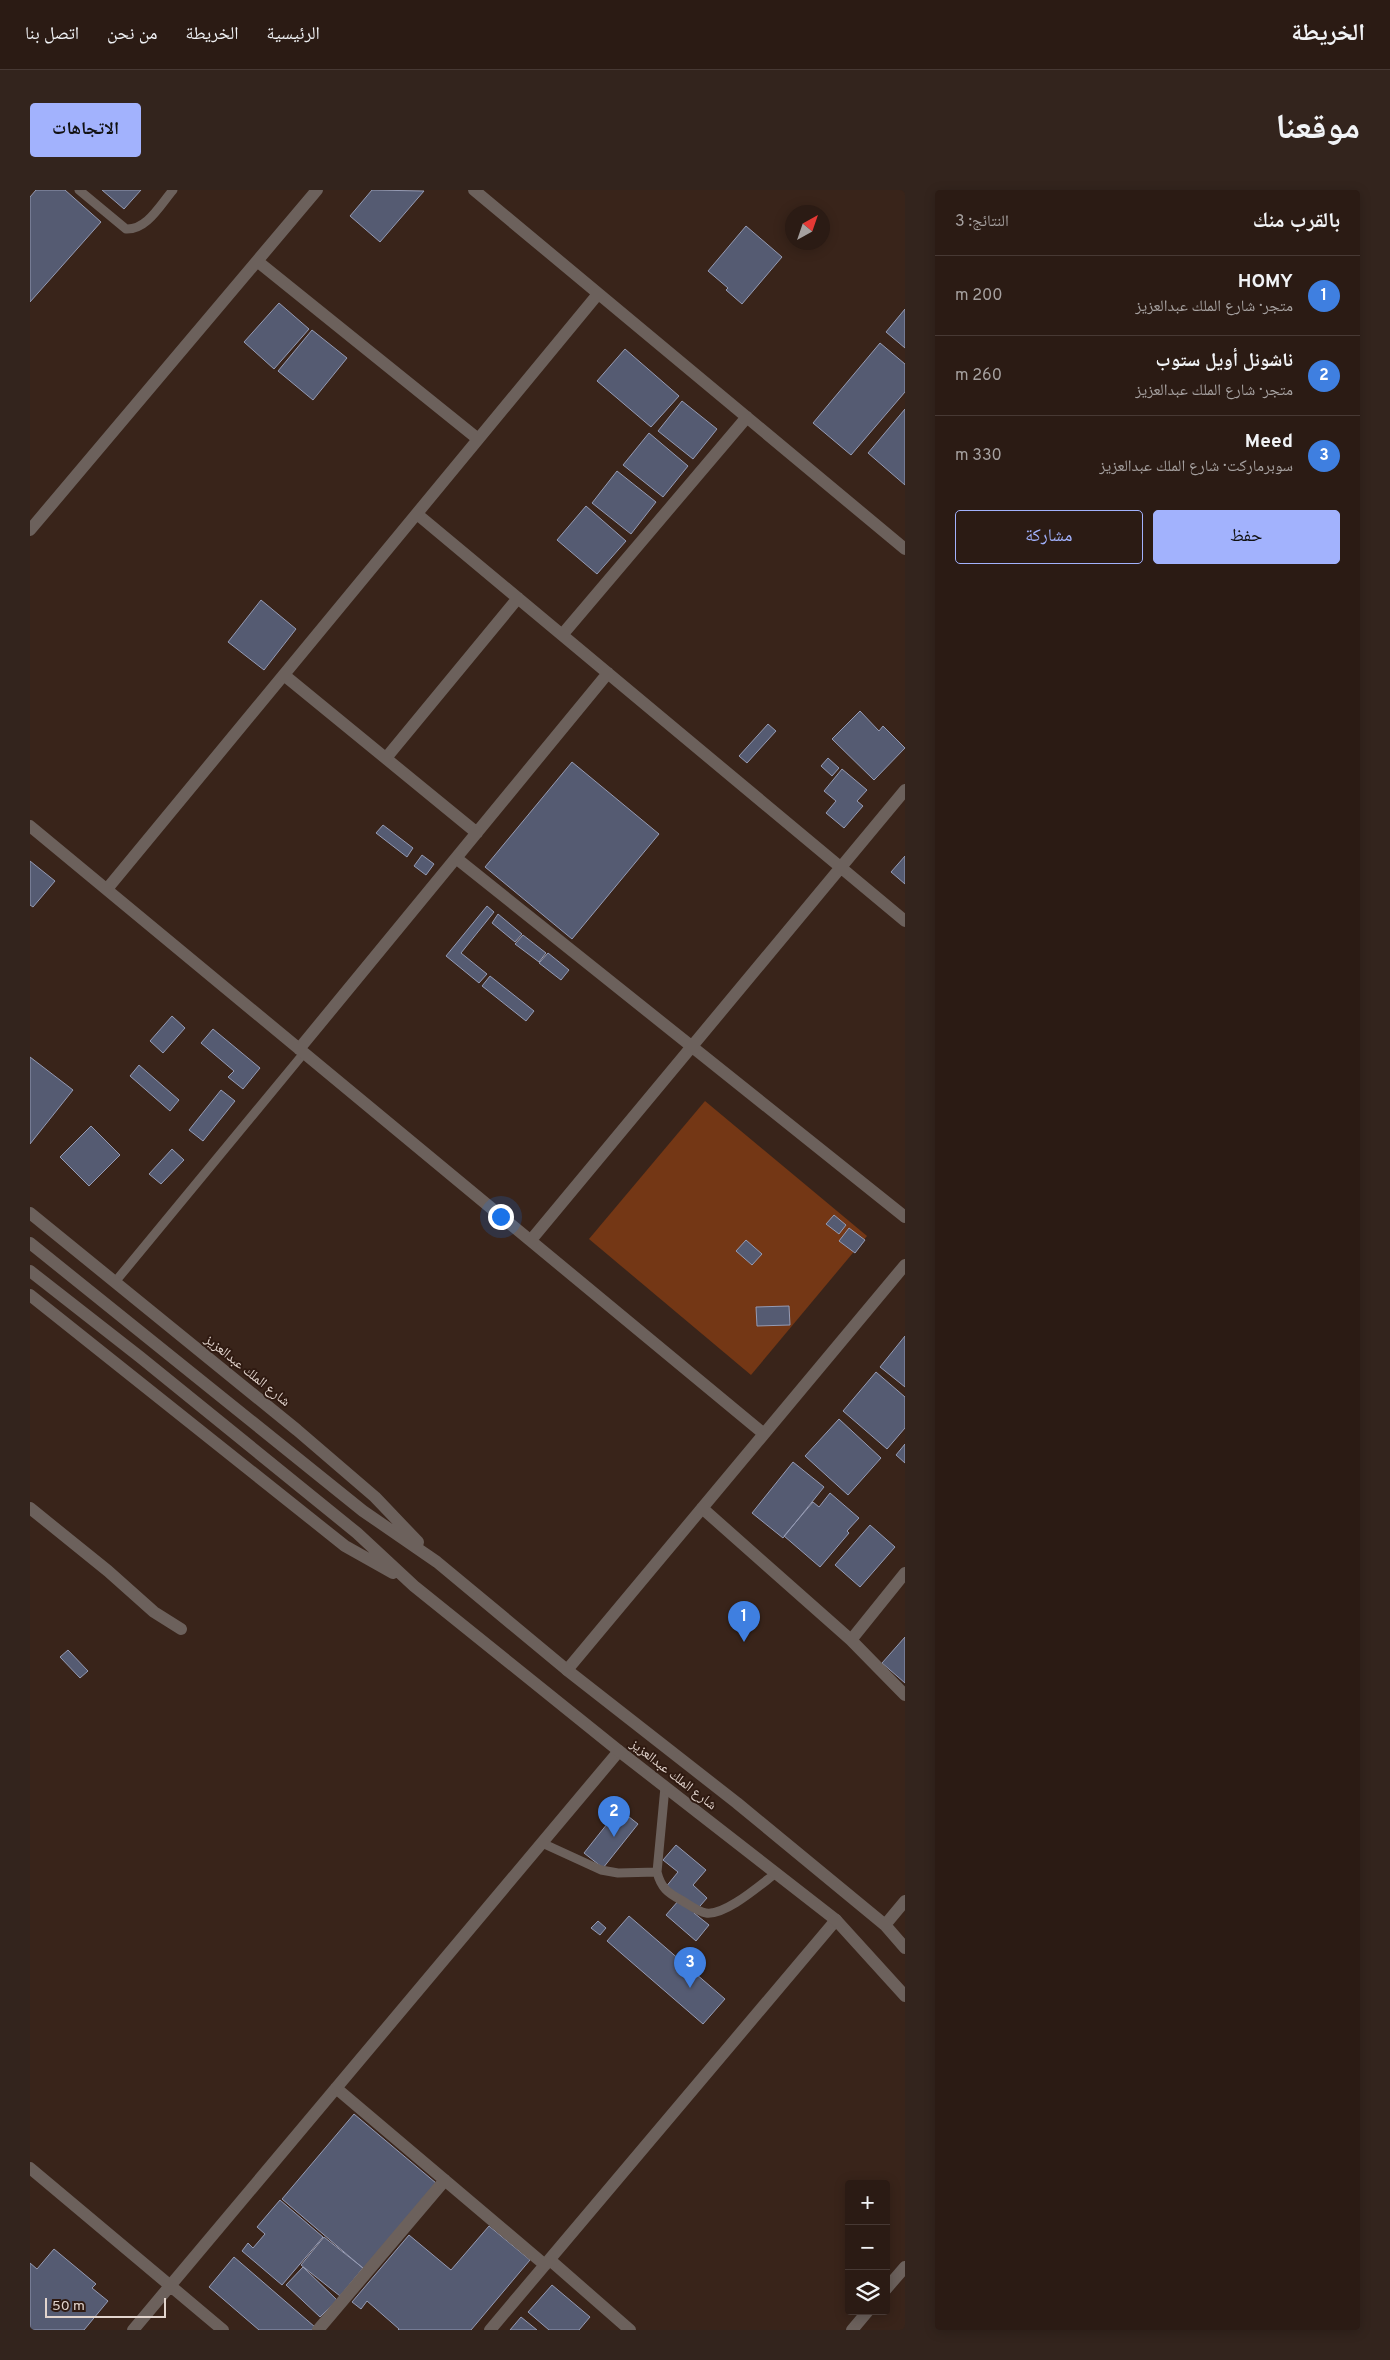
<!DOCTYPE html>
<html lang="ar">
<head>
<meta charset="utf-8">
<style>
	body { margin:0; font-family:Overpass,"Noto Naskh Arabic",sans-serif; background:#33241d; color:#f1f3f6; direction:rtl }
	.controls { position:absolute; right:15px; bottom:15px; display:grid; overflow:hidden; border-radius:5px; box-shadow:0 2px 12px #0003 }
	.controls button { width:45px; height:45px; display:grid; place-items:center; padding:0; border:0; border-bottom:1px solid #473934; background:#2b1b14; color:#f1f3f6; font:25px sans-serif }
	.compass { position:absolute; left:755px; top:15px; width:45px; height:45px; border-radius:50%; background:#2b1b14; box-shadow:0 2px 12px #0003; rotate:40deg }
	.scale { position:absolute; left:15px; bottom:12px; width:121px; box-sizing:border-box; padding-left:5px; border:2px solid #e2d4cd; border-top:0; font-size:14px; line-height:18px; white-space:nowrap; color:#e2d4cd; -webkit-text-stroke:4px #2f1a11; paint-order:stroke }
	.you { position:absolute; left:470px; top:1026px; width:18px; height:18px; margin:-12px; border:4px solid #fff; border-radius:50%; background:#1a73e8; box-shadow:0 0 0 8px #1a73e833 }
	.badge { display:grid; place-items:center; width:32px; height:32px; border-radius:50%; background:#a2b2fd; color:#fff; font-size:16px; font-weight:700 }
	.pin { position:absolute; translate:-50% -41px; filter:drop-shadow(0 1px 2px #0008) }
	.pin::after { content:''; position:absolute; top:26px; width:18px; height:15px; background:inherit; clip-path:polygon(0 0,100% 0,50% 100%) }
	.list { margin:0; padding:0; list-style:none }
	h2 { display:flex; justify-content:space-between; align-items:center; height:65px; margin:0; padding:0 20px; font-size:21px }
	h2 small { font-size:16px; font-weight:400; color:#a6a1a0 }
	.list li { display:grid; grid-template-columns:32px 1fr auto; gap:15px; align-items:center; box-sizing:border-box; height:80px; padding:0 20px; border-top:1px solid #473934 }
	.list b { display:block; font-size:19px; white-space:nowrap }
	.list p { margin:0; font-size:16px; white-space:nowrap; color:#a6a1a0 }
	.list em { font-size:16px; font-style:normal; color:#a6a1a0 }
	.actions { display:flex; gap:10px; padding:15px 20px }
	.actions a { flex:1; padding:11px 0; border:1px solid #a2b2fd; border-radius:5px; text-align:center; font-size:18px; color:#a2b2fd }
	.actions .main { background:#a2b2fd; color:#111 }
	.icon { flex:none; width:28px; height:28px; fill:none; stroke:currentColor; stroke-width:2; stroke-linecap:round; stroke-linejoin:round }
	.map { position:relative; flex:none; width:875px; height:2140px; overflow:hidden; direction:ltr; border-radius:5px }
	header { display:flex; align-items:center; gap:30px; box-sizing:border-box; height:70px; padding:0 25px; background:#2b1b14; border-bottom:1px solid #473934 }
	header strong { font-size:24px }
	nav { display:flex; gap:28px; margin-inline-start:auto; font-size:18px }
	.intro { display:flex; align-items:center; justify-content:space-between; box-sizing:border-box; height:120px; padding:0 30px }
	h1 { margin:0; font-size:35px }
	.button { padding:12px 22px; border-radius:5px; background:#a2b2fd; color:#111; font-size:18px; font-weight:700 }
	main { display:flex; gap:30px; padding:0 30px }
	aside { flex:1; background:#2b1b14; border-radius:5px; box-shadow:0 2px 12px #0003 }
	.map>svg:first-child { display:block }
	.green { fill:#743715 }
	.building { fill:#555b72; stroke:#959bb4 }
	.lines { fill:none; stroke-linecap:round; stroke-linejoin:round }
	.service { stroke:#6c615c; stroke-width:9 }
	.minor { stroke:#6c615c; stroke-width:12 }
	.tertiary { stroke:#6c615c; stroke-width:12 }
	.labels { text-anchor:middle; dominant-baseline:central; stroke-width:4; stroke-linejoin:round; paint-order:stroke }
	.street-label { font-size:14px; fill:#e2d4cd; stroke:#2f1a11 }
</style>
</head>
<body>
<header>
<strong>الخريطة</strong>
<nav><a>الرئيسية</a><a>الخريطة</a><a>من نحن</a><a>اتصل بنا</a></nav>
</header>
<div class="intro"><h1>موقعنا</h1><a class="button">الاتجاهات</a></div>
<main>
<aside>
<h2>بالقرب منك<small>النتائج: 3</small></h2>
<ul class="list">
<li><span class="badge" style="background:#3f7fe0">1</span><div><b>HOMY</b><p>متجر · شارع الملك عبدالعزيز</p></div><em>200 m</em></li>
<li><span class="badge" style="background:#3f7fe0">2</span><div><b>ناشونل أويل ستوب</b><p>متجر · شارع الملك عبدالعزيز</p></div><em>260 m</em></li>
<li><span class="badge" style="background:#3f7fe0">3</span><div><b>Meed</b><p>سوبرماركت · شارع الملك عبدالعزيز</p></div><em>330 m</em></li>
</ul>
<div class="actions"><a class="main">حفظ</a><a>مشاركة</a></div>
</aside>
<div class="map">
<svg width="875" height="2140" viewBox="0 0 875 2140">
	<rect width="100%" height="100%" fill="#39241a"/>
	<!-- green -->
	<path class="green" d="M675,911L837,1046L721,1185L559,1049Z"/>
	<!-- building -->
	<path class="building" d="M6,0H35L71,32L0,112V7Z
		M72,0H111L94,19Z
		M342,0L394,1L350,52L320,26Z
		M716,36L752,67L712,114L696,100L698,98L678,81Z
		M249,113L279,139L244,179L214,152Z
		M875,119V158L856,142Z
		M282,140L317,168L283,210L248,181Z
		M850,153L875,174V202L821,265L783,233Z
		M595,159L649,206L621,237L567,191Z
		M652,211L687,239L663,269L628,241Z
		M875,219V295L838,263Z
		M619,243L658,276L633,307L593,275Z
		M587,281L626,312L601,344L562,313Z
		M556,316L596,351L567,384L527,350Z
		M231,410L266,439L234,480L198,452Z
		M830,521L849,541L853,536L875,558L844,590L802,549Z
		M738,534L746,541L717,573L709,566Z
		M798,568L809,578L802,586L791,576Z
		M542,572L629,644L542,749L455,677Z
		M812,579L837,600L827,611L833,616L814,638L796,623L806,611L794,601Z
		M353,635L383,658L377,667L346,643Z
		M392,665L404,674L396,685L384,676Z
		M875,666V694L861,682Z
		M0,671L25,691L3,717L0,715Z
		M457,716L464,722L431,763L457,784L449,793L416,766Z
		M468,724L492,744L485,752L462,733Z
		M493,745L516,763L509,772L485,754Z
		M518,763L539,780L531,790L509,773Z
		M460,786L504,821L496,831L452,796Z
		M142,826L155,838L133,863L120,851Z
		M183,839L230,878L213,899L198,887L204,881L171,853Z
		M0,867L43,900L0,954Z
		M109,875L149,910L140,921L100,886Z
		M191,900L205,911L173,951L159,940Z
		M61,936L90,965L59,996L30,967Z
		M142,959L154,970L131,994L119,984Z
		M804,1025L816,1035L809,1044L796,1034Z
		M819,1038L835,1050L825,1063L809,1051Z
		M716,1050L732,1064L722,1075L706,1061Z
		M759,1116L760,1135L727,1136L726,1117Z
		M875,1146V1197L850,1177Z
		M846,1182L875,1207V1238L857,1259L813,1221Z
		M809,1229L851,1268L818,1305L775,1266Z
		M875,1254V1273L866,1265Z
		M763,1272L794,1297L753,1348L722,1323Z
		M800,1303L829,1328L817,1341L819,1343L790,1377L754,1346L783,1312L789,1317Z
		M840,1335L865,1357L830,1397L805,1375Z
		M875,1447V1493L852,1473Z
		M38,1460L58,1481L50,1488L30,1467Z
		M589,1619L608,1634L573,1678L554,1663Z
		M646,1655L676,1680L663,1695L677,1708L664,1723L679,1735L666,1751L636,1725L649,1710L635,1698L648,1682L633,1670Z
		M599,1726L695,1809L673,1834L577,1751Z
		M568,1731L576,1738L570,1745L561,1738Z
		M324,1924L406,1993L334,2079L252,2009Z
		M250,2010L293,2047L252,2095L212,2061L218,2053L223,2058L235,2044L227,2037Z
		M459,2036L500,2070L441,2140H368L369,2139L337,2111L331,2119L322,2112L379,2045L421,2080Z
		M294,2047L333,2078L310,2106L271,2075Z
		M24,2059L66,2094L62,2098L78,2111L54,2140H0V2073L7,2079Z
		M204,2067L285,2137L283,2140H229L179,2097Z
		M273,2077L307,2110L290,2127L256,2095Z
		M522,2095L560,2127L549,2140H519L498,2122Z
		M491,2127L507,2140H480Z"/>
	<g class="lines">
		<!-- service -->
		<path class="service" d="M49,0L96,39C117,40 130,15 143,0
			M85,1092L274,863
			M635,1597L627,1682C631,1698 638,1703 651,1710C658,1714 668,1722 676,1723C695,1726 730,1695 746,1683
			M512,1653L571,1680L588,1683L627,1682"/>
		<!-- minor -->
		<path class="minor" d="M444,0L875,359
			M227,71L448,249
			M387,324L875,731
			M0,340L287,0
			M532,445L717,227
			M254,485L447,643
			M356,568L488,408
			M0,636L734,1244
			M426,668L875,1027
			M77,699L568,104
			M269,859L578,483
			M501,1050L875,600
			M0,1318L78,1381L124,1422L151,1439
			M672,1318L821,1450L875,1505
			M821,1450L875,1383
			M537,1480L875,1075
			M306,1898L515,2075
			M0,1978L193,2140
			M520,2070L600,2140
			M856,2099L875,2077
			M103,2140L589,1561
			M288,2140L415,1990
			M460,2140L806,1730
			M822,2140L838,2121"/>
		<!-- tertiary -->
		<path class="tertiary" d="M0,1023L267,1240L345,1307L388,1352
			M0,1053L333,1321L407,1372L537,1480L707,1613L855,1735L875,1758
			M0,1081L110,1167L327,1343L384,1396L589,1561L806,1730L875,1806
			M0,1105L315,1356L363,1383
			M855,1735L875,1711"/>
	</g>
	<g class="labels">
		<!-- street labels -->
		<g class="street-label">
			<text transform="translate(217 1181) rotate(39)">شارع الملك عبدالعزيز</text>
			<text transform="translate(643 1585) rotate(38)">شارع الملك عبدالعزيز</text>
		</g>
	</g>
</svg>
<div class="controls">
<button>+</button>
<button>−</button>
<button><svg class="icon" aria-label="layers" viewBox="0 0 24 24"><path d="M12 4l9 5-9 5-9-5zM3 14l9 5 9-5"/></svg></button>
</div>
<svg class="compass" viewBox="-18 -18 36 36"><path d="M0-13l5 13h-10z" fill="#e53935"/><path d="M0 13l5-13h-10z" fill="#a6a1a0"/></svg>
<div class="scale">50 m</div>
<div class="you"></div>
<div class="pin badge" style="left:714px;top:1452px;background:#3f7fe0">1</div>
<div class="pin badge" style="left:584px;top:1647px;background:#3f7fe0">2</div>
<div class="pin badge" style="left:660px;top:1798px;background:#3f7fe0">3</div>
</div>
</main>
</body>
</html>
